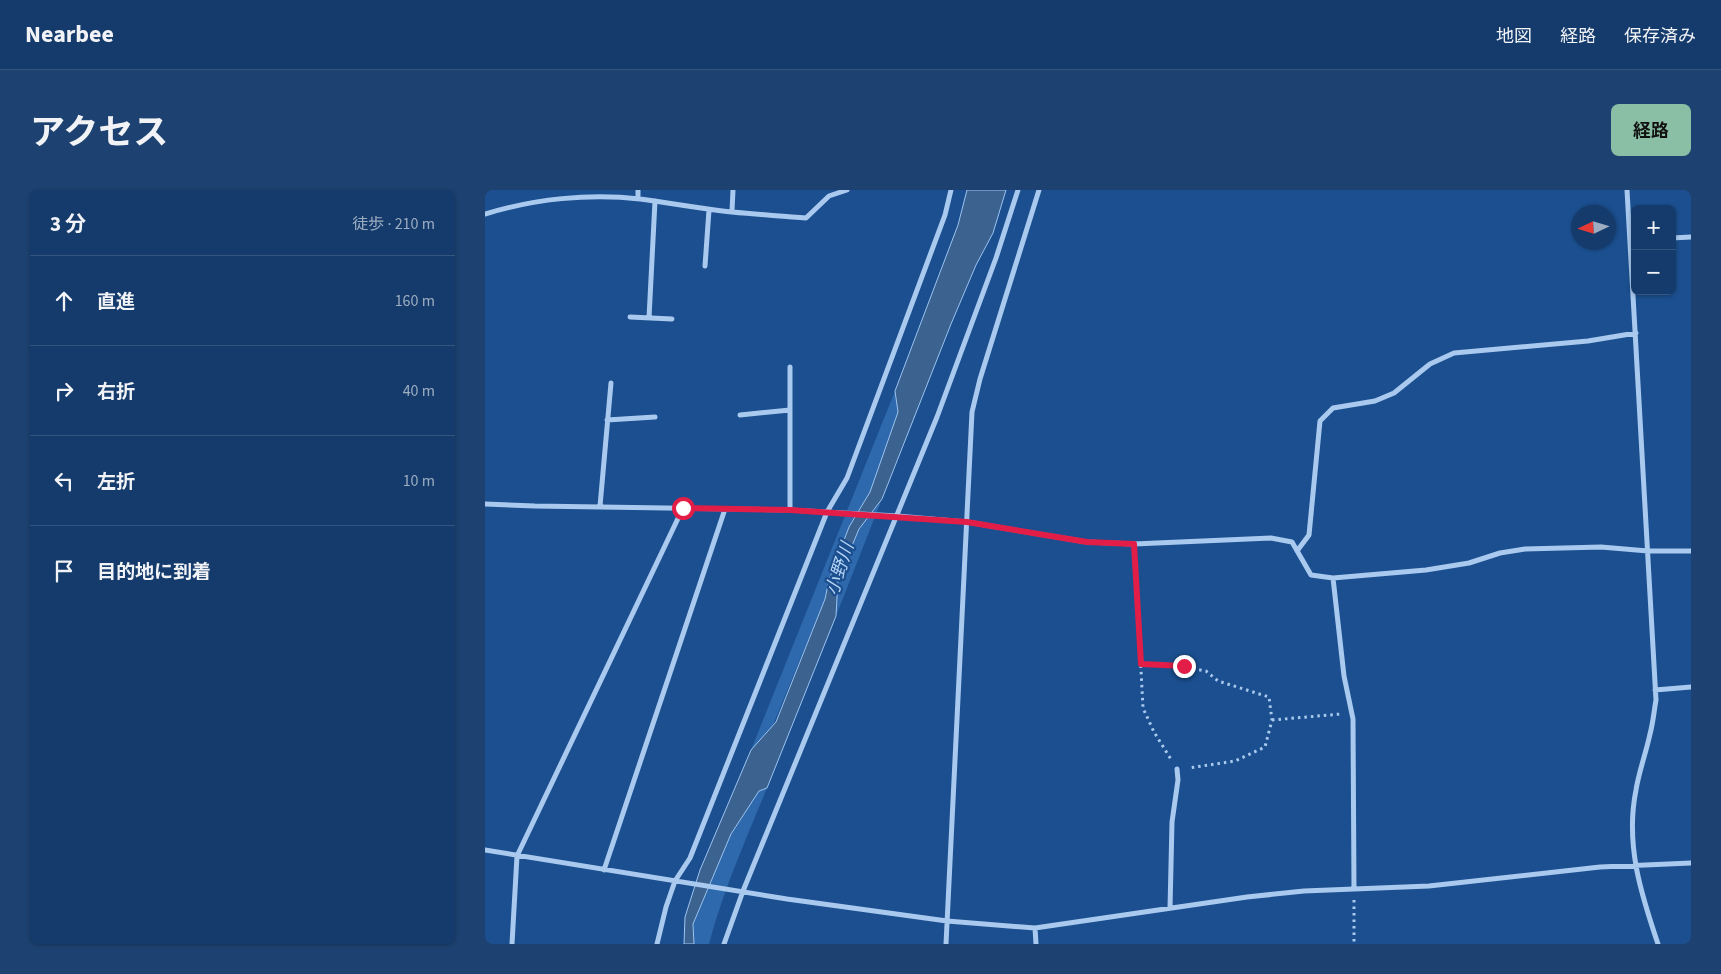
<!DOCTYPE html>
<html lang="ja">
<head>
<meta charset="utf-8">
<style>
	body { margin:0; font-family:"Source Sans 3","Noto Sans JP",sans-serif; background:#1d4271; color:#f1f3f6 }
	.controls { position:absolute; right:15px; top:15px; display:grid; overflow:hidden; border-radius:8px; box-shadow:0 1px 4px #0004 }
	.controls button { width:45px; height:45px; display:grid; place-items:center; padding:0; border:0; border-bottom:1px solid #33557e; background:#143b6b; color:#f1f3f6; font:25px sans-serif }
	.compass { position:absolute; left:1086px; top:15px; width:45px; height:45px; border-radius:50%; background:#143b6b; box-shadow:0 1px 4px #0004; rotate:266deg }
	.stop { position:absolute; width:15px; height:15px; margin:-11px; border:4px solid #e11d48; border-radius:50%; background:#fff }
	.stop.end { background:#e11d48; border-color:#fff; box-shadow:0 1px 5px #0008 }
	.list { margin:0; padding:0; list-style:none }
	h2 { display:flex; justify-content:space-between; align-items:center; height:65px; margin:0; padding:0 20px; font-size:21px }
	h2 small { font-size:16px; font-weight:400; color:#9dadc1 }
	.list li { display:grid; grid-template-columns:32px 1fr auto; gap:15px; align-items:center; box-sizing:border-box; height:90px; padding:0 20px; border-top:1px solid #33557e }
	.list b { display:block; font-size:19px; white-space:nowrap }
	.list em { font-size:16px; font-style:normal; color:#9dadc1 }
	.icon { flex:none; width:28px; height:28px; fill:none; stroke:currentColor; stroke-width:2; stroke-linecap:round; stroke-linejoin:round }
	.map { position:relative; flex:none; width:1206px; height:754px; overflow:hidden; border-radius:8px }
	header { display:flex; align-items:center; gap:30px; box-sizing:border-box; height:70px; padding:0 25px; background:#143b6b; border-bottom:1px solid #33557e }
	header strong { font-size:24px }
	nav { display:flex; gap:28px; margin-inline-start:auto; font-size:18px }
	.intro { display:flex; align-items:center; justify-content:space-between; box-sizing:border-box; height:120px; padding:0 30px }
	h1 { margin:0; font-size:35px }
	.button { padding:12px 22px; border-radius:8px; background:#8abfa5; color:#111; font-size:18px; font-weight:700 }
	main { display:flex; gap:30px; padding:0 30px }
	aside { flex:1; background:#143b6b; border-radius:8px; box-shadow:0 1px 4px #0004 }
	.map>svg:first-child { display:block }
	.green { fill:#2e69ad }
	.water { fill:#3c6290; stroke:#9cc4f0 }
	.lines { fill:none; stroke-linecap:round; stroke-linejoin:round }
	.path { stroke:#a9c9ee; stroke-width:3; stroke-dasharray:2.5 4; stroke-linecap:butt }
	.minor { stroke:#a9c9ee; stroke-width:5 }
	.route { stroke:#e11d48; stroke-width:6 }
	.labels { text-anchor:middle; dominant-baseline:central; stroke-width:4.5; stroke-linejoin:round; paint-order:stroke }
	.water-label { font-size:18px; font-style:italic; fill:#b5d3f5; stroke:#1b4f8f }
</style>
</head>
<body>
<header>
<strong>Nearbee</strong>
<nav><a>地図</a><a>経路</a><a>保存済み</a></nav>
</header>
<div class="intro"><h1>アクセス</h1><a class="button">経路</a></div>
<main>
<aside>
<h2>3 分<small>徒歩 · 210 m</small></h2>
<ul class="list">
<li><svg class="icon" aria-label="ahead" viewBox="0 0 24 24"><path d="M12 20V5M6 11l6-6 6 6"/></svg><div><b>直進</b></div><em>160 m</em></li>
<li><svg class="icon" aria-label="right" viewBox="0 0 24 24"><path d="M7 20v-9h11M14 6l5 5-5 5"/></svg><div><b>右折</b></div><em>40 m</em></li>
<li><svg class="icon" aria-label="left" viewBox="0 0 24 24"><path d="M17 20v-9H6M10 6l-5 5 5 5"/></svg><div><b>左折</b></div><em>10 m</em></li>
<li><svg class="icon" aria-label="arrive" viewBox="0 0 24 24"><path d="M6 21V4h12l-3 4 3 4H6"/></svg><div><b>目的地に到着</b></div></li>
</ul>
</aside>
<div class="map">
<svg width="1206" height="754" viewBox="0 0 1206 754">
	<rect width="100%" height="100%" fill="#1b4f8f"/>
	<!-- green -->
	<path class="green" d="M410,201L413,222L385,302L364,337L344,390L340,409L288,535L266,560Z
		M397,309L351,426L353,389L374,339Z
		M282,598C261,649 238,701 224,754H209L208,734L246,644L274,601Z"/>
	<!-- water -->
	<path class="water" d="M482,0H521L508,43L491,75L466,134L397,309L374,339L353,389L351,426L282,598L274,601L246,644L208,734L209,754H199L200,727L215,680L266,560L291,532L340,409L344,390L364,337L385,302L413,222L410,201L473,35Z"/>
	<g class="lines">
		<!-- path -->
		<path class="path" d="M650,365L658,518L669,542L687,571
			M656,474L699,477L721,481L733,491L784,507L787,530L780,557L750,571L704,578
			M787,530L856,524
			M869,710V754"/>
		<!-- minor -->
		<path class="minor" d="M153,0V9
			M1142,0L1171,510C1169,521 1168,533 1165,544C1161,563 1154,581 1151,600C1140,654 1156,704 1173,754
			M247,21L248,0
			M0,24C49,9 104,3 155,9C177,12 200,16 223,19C255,24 289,25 321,28L344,6L362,0
			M1187,48L1206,47
			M220,76L224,20
			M145,127L187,129
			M164,128L170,11
			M255,225L305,220
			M122,230L170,227
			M0,314L50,316L305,320L412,326L482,332L602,352L649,354L786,348L807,352L826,385L848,388L941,380L984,373L1015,363L1040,359L1116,357L1163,361H1206
			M115,316L126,193
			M305,320V177
			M812,361L824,345L835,231L848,218L890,211L909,203L945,174L969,163L1103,151L1151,143
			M848,388L859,486L868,529L869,699
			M1170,500L1206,497
			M0,660L302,709L462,731L550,738L762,707L819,701L944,696L1115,677L1206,673
			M119,680L240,319
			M685,718L687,632L693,590L692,579
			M550,738L551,754
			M27,754L32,666L198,318
			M172,754L181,717L190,691L205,668L342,322L362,288L460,25L466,0
			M239,754L258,701L452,227L511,68L533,0
			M461,754L487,222L495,189L554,0"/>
	</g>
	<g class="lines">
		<!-- route -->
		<path class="route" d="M198,318L305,320L482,332L602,352L649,354L656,474L699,476"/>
	</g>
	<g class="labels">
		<!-- water labels -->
		<g class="water-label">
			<text transform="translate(355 379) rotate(-72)">小野川</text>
		</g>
	</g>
</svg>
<div class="controls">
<button>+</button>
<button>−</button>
</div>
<svg class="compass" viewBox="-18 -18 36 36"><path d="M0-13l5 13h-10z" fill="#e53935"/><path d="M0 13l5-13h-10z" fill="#9dadc1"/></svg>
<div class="stop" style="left:198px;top:318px"></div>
<div class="stop end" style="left:699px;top:476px"></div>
</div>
</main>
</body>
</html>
